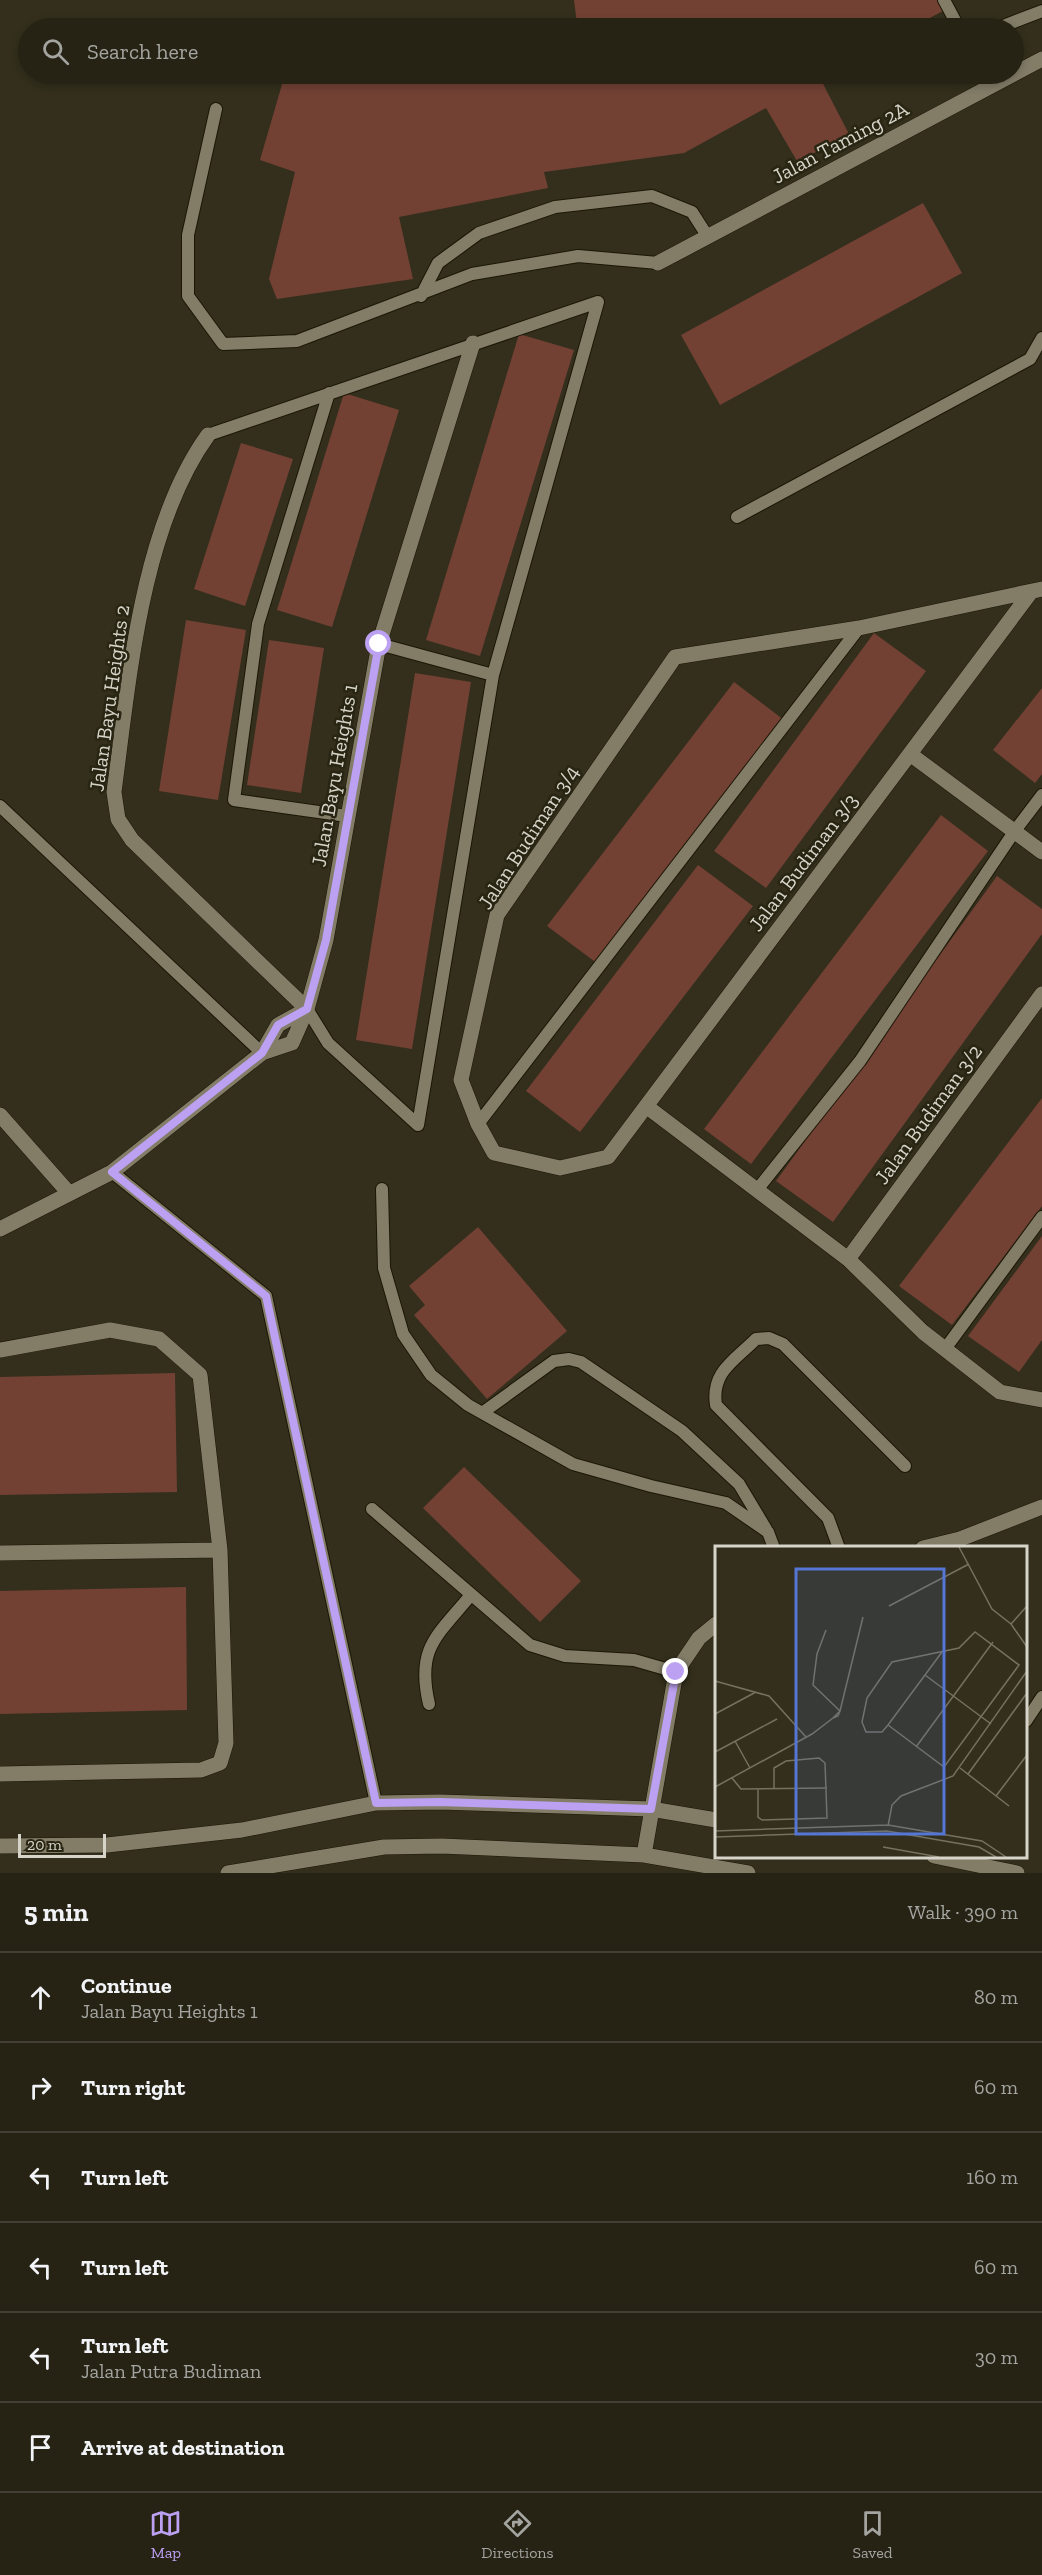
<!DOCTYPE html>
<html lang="en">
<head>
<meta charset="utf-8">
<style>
	body { margin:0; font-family:"Zilla Slab",serif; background:#322f22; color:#f1f3f6 }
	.scale { position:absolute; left:18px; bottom:15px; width:88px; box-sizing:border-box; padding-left:6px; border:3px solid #d7d4c9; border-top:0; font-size:16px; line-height:21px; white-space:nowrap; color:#d7d4c9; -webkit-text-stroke:4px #292513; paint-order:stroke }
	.stop { position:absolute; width:18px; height:18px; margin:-14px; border:4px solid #bca0f2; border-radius:50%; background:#fff }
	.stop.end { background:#bca0f2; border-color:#fff; box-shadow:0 2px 6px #0008 }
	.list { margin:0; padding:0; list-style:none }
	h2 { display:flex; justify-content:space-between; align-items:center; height:78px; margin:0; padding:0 24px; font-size:26px }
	h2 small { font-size:20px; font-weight:400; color:#a4a4a0 }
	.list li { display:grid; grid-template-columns:39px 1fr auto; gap:18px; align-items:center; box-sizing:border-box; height:90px; padding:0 24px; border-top:2px solid #424034 }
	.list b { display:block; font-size:22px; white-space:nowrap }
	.list p { margin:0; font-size:20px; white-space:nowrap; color:#a4a4a0 }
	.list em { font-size:20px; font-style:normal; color:#a4a4a0 }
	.icon { flex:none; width:33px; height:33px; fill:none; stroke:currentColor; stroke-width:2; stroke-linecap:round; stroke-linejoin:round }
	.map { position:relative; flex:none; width:1042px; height:1873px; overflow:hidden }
	.search { position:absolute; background:#262315; box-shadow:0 3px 9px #0003; left:18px; right:18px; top:18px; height:66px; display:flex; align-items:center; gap:15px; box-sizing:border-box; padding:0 21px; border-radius:33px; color:#a4a4a0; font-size:22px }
	.sheet { height:618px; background:#262315 }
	nav { display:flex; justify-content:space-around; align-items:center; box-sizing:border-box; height:84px; border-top:2px solid #424034; background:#262315; font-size:16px; color:#a4a4a0 }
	nav a { display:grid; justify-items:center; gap:3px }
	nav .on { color:#bca0f2 }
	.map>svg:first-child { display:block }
	.building { fill:#724134 }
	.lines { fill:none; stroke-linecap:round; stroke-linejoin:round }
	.service-casing { stroke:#1b1705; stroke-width:14 }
	.minor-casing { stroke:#1b1705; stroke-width:16 }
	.tertiary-casing { stroke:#1b1705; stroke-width:16 }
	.service { stroke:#837d68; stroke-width:12 }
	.minor { stroke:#837d68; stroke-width:15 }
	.tertiary { stroke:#837d68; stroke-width:15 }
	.route { stroke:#bca0f2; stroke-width:8 }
	.labels { text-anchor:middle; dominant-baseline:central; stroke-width:5; stroke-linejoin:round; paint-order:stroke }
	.street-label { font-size:21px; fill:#d7d4c9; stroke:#292513 }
	.inset-road { fill:none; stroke:#757161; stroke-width:1.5 }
	.view { fill:#5576d4; fill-opacity:0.15; stroke:#5576d4; stroke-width:3 }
	.inset-edge { fill:none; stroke:#d7d4c9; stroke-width:3 }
</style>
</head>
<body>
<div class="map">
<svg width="1042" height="1873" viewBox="0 0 1042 1873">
	<rect width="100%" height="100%" fill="#332f1c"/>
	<!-- building -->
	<path class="building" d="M574,0H937L943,11L911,28H560L577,24Z
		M285,74H829L820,78L850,136L797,161L766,108L684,153L544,172L548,188L399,217L413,279L277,299L269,279L295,172L260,160Z
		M923,203L962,273L720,405L681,335Z
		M519,334L574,350L480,656L426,640Z
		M344,393L399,410L332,627L277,610Z
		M241,443L293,459L245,606L194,589Z
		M186,620L246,630L218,800L159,791Z
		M874,633L926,671L766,888L714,851Z
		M269,640L324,648L301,793L247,785Z
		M415,673L471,682L412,1049L356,1040Z
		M734,682L784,720L598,964L547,926Z
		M1042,688V774L1035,783L993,750Z
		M941,815L988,851L751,1164L704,1129Z
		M698,865L753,906L580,1132L526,1091Z
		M997,876L1042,909V934L833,1222L776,1181Z
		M1042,1098V1206L952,1325L899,1286Z
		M478,1227L567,1331L487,1399L414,1315L425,1305L409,1286Z
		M1042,1236V1340L1019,1372L968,1336Z
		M175,1373L177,1492L0,1495V1377Z
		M464,1467L581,1581L540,1622L423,1508Z
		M186,1587L187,1710L0,1714V1591Z"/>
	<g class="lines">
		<defs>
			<path id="service" d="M944,0L959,28
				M998,28L1042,11
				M982,74L989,87
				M216,109L188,235V296L223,344L297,341L472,274L578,256L658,263
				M421,296L438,263L479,233L555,207L652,196L692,212L708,237
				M329,393L258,624L234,800L347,816
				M208,435L598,302L493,675L418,1125L328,1043L307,1009
				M737,517L1030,359L1042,338
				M379,644L493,675
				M0,806L262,1053
				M478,1124L859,628
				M112,1172L266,1296L376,1803
				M382,1189L384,1268L403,1334L431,1375L468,1405L573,1464L651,1486L726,1503L768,1532L774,1548
				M757,1190L860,1061L1014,832L1042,795
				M945,1349L1042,1217
				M482,1413L554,1361L569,1359L581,1362L682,1431L739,1484L766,1529
				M372,1509L530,1645L565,1656L634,1660L676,1672
				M839,1548L828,1518L716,1405C711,1372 734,1361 756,1339L769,1338L783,1344L905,1466
				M429,1704C416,1648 437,1636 470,1596
				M1026,1721L1042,1697"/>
			<path id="minor" d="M658,263L1042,59
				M208,435C141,528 129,680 114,792L118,819L132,840L307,1009
				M1031,592L608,1157L560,1168L494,1153L478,1124L461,1080L497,915L675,657L859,628L1042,589
				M910,754L1042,852
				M307,1009L278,1025L262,1053L292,1043L307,1009L326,940L379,644L473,343
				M646,1106L848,1259L923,1332L1000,1392L1042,1400
				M0,1115L68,1192
				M0,1229L112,1172L262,1053
				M848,1259L1042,994
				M0,1350L110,1330L159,1339L200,1375L220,1550L226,1743L220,1763L201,1770L0,1774
				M0,1553L220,1550"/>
			<path id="tertiary" d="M923,1548L960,1539L1042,1507
				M0,1846L107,1845L242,1830L376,1803L440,1802L651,1809L716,1820
				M644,1855L676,1672L699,1638L716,1624
				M934,1856L1017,1873
				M228,1873L384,1847L442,1846L644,1855L748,1873"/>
		</defs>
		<!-- service casing -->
		<use href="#service" class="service-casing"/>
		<!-- minor casing -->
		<use href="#minor" class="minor-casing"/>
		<!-- tertiary casing -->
		<use href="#tertiary" class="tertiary-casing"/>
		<!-- service -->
		<use href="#service" class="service"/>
		<!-- minor -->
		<use href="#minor" class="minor"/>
		<!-- tertiary -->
		<use href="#tertiary" class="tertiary"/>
	</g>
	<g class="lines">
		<!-- route -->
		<path class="route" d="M379,644L326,940L307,1009L278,1025L262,1053L112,1172L266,1296L376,1803L440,1802L651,1809L676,1672"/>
	</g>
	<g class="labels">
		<!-- street labels -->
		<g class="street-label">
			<text transform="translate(840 142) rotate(-28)">Jalan Taming 2A</text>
			<text transform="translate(109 698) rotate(-82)">Jalan Bayu Heights 2</text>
			<text transform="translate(334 775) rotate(-80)">Jalan Bayu Heights 1</text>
			<text transform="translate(528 837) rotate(-57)">Jalan Budiman 3/4</text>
			<text transform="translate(803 862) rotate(-53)">Jalan Budiman 3/3</text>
			<text transform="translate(928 1114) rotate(-54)">Jalan Budiman 3/2</text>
		</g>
	</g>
	<!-- overview -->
	<g transform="translate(715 1546)">
		<rect width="312" height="312" fill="#332f1c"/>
		<path class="inset-road" d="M244,1L277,63L296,78L312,101M174,60L254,18M296,78L312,60M111,84L102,108L98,139L125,165M210,129L276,178M0,135L54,150L91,191M125,165L118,172L123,170L125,165L148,71M0,168L41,146M173,179L229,221L304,119L260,86L244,102L177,116L152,152L147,176L151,186H167L173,179L210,129L227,106M20,195L35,222M201,201L278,96M0,206L62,173M245,222L294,260M253,228L312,147M17,232L26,243L112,242M0,241L97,188L118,172M43,243V271L47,274L112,272L110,217L104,212L71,215L59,222V243M281,250L312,209M173,280L177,259L186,250L238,230L312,125M0,285L173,279L267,295L291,311M0,291L172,285L264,301L281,311M168,301L224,311"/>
		<path class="view" d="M81,23H229V288H81Z"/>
		<rect width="312" height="312" class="inset-edge"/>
	</g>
</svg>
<div class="scale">20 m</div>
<div class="stop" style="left:379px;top:644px"></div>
<div class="stop end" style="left:676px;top:1672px"></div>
<div class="search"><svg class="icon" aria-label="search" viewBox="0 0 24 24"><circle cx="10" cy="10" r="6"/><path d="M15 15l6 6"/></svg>Search here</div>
</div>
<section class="sheet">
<h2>5 min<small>Walk · 390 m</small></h2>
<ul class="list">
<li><svg class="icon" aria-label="ahead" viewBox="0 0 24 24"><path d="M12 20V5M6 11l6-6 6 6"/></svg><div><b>Continue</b><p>Jalan Bayu Heights 1</p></div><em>80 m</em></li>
<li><svg class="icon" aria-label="right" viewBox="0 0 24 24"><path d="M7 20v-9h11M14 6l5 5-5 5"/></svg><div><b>Turn right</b></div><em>60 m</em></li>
<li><svg class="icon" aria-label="left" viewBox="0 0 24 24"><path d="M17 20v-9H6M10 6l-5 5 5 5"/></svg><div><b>Turn left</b></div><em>160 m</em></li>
<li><svg class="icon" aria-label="left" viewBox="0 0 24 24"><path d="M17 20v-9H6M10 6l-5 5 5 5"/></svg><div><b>Turn left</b></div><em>60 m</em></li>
<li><svg class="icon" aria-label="left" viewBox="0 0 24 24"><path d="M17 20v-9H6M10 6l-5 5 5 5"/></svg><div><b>Turn left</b><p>Jalan Putra Budiman</p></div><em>30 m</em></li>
<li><svg class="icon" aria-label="arrive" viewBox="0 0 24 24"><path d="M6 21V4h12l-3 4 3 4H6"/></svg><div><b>Arrive at destination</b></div></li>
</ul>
</section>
<nav>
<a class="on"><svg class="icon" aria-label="map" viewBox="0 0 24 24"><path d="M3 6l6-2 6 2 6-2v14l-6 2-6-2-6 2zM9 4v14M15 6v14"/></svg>Map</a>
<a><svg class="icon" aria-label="directions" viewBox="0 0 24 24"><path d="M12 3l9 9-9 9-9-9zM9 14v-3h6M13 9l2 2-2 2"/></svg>Directions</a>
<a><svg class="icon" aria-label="saved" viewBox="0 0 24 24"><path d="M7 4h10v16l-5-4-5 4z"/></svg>Saved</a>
</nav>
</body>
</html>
